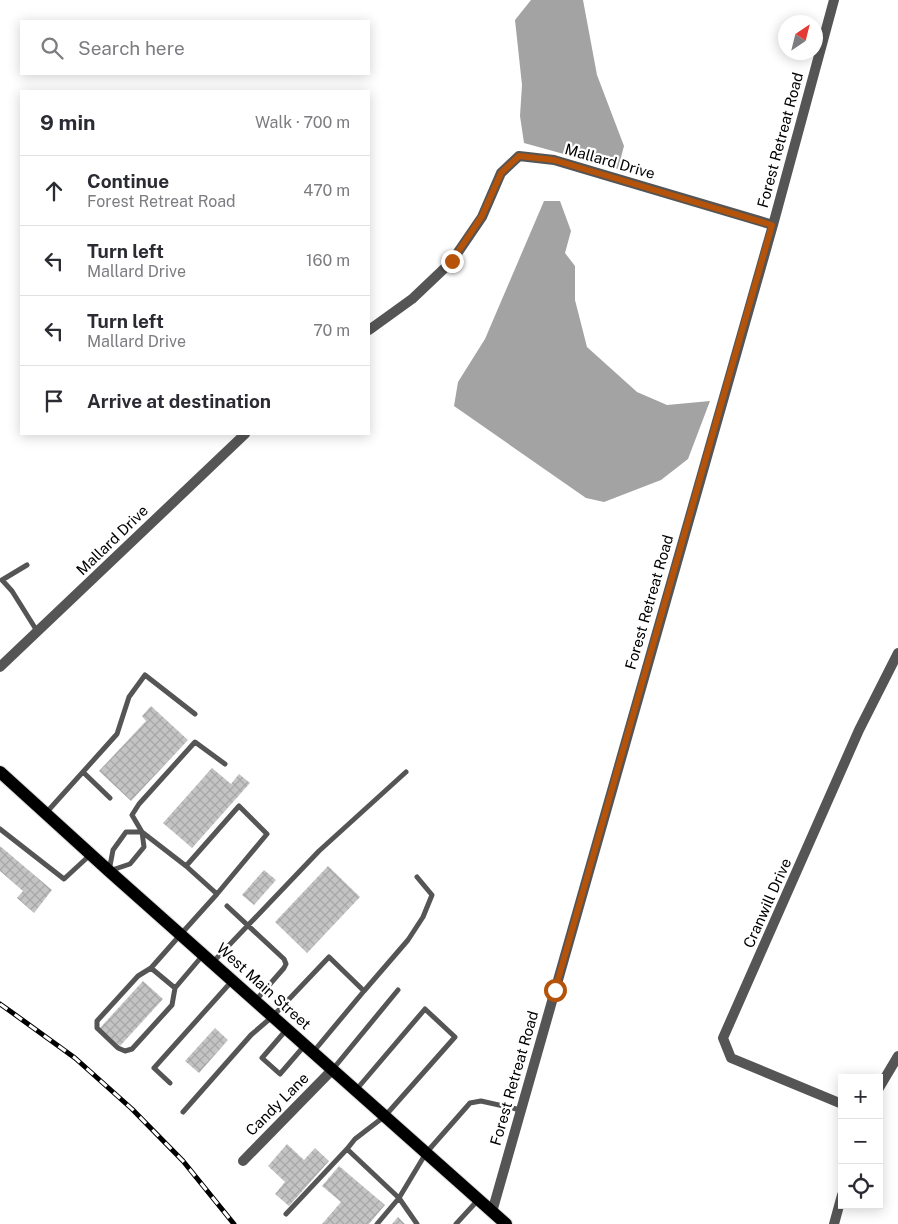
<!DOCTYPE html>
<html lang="en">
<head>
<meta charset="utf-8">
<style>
	body { margin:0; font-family:"Public Sans",sans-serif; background:#f7f7f7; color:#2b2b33 }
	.controls { position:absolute; right:15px; bottom:15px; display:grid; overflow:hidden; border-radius:0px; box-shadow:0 2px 12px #0003 }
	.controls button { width:45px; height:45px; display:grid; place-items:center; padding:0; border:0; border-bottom:1px solid #e1e1e2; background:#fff; color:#2b2b33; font:25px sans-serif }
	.compass { position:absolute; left:778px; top:15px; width:45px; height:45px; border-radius:50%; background:#fff; box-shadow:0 2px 12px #0003; rotate:35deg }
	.stop { position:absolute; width:15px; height:15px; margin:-11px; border:4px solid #b45309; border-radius:50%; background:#fff }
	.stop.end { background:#b45309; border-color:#fff; box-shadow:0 1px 5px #0008 }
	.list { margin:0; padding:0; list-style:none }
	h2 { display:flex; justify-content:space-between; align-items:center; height:65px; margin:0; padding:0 20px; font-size:21px }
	h2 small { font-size:16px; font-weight:400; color:#7c7c81 }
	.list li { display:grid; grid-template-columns:32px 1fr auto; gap:15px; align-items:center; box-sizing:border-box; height:70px; padding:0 20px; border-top:1px solid #e1e1e2 }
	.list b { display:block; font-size:19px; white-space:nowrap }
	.list p { margin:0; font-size:16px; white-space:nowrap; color:#7c7c81 }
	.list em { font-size:16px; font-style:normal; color:#7c7c81 }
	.icon { flex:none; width:28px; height:28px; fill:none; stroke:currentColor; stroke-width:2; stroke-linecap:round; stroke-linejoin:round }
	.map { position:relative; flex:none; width:898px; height:1224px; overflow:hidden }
	.search { position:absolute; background:#fff; box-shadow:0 2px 12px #0003; left:20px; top:20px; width:350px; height:55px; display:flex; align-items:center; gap:12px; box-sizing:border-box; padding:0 18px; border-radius:0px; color:#7c7c81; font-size:19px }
	.panel { position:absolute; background:#fff; box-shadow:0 2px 12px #0003; left:20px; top:90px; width:350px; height:345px; border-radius:0px }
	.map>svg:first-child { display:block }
	.water { fill:#a3a3a3 }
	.building { fill:url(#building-cross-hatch) }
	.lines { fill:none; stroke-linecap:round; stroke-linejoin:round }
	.primary-casing { stroke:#dbdbdb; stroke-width:14 }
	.service { stroke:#555; stroke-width:5 }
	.minor { stroke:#555; stroke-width:10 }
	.primary { stroke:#000; stroke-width:12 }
	.rail-casing { stroke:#000; stroke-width:5 }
	.rail { stroke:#fff; stroke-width:3; stroke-dasharray:9; stroke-linecap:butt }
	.route { stroke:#b45309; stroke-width:6 }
	.labels { text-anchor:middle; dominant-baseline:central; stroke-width:4.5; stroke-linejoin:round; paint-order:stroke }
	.street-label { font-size:15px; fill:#000; stroke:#fff }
</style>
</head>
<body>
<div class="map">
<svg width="898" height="1224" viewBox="0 0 898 1224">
	<defs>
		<pattern id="building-cross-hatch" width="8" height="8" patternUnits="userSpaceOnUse" patternTransform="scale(1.25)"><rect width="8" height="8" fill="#c4c4c4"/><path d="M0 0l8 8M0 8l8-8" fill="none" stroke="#a7a7a7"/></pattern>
	</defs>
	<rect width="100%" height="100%" fill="#fff"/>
	<!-- water -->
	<path class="water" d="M531,0H583L597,75L624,146L618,169L524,143L520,116L522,85L515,20Z
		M544,201H560L571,231L565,253L575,266V300L587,347L637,392L667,405L710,401L688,459L661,480L604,502L586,498L454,406L458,382L485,339Z"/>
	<!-- building -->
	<path class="building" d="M151,706L188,740L131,801L99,771L146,721L142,716Z
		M212,768L231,784L239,774L250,783L192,848L163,823Z
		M0,846L52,890L34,913L17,898L23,891L0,871Z
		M328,866L360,897L307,953L275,922Z
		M264,870L276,880L254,905L242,895Z
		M143,981L163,999L120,1046L100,1028Z
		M215,1028L228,1040L199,1073L185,1061Z
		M287,1144L304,1160L315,1148L329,1161L289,1206L275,1194L285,1182L268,1166Z
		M339,1166L385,1205L369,1224H322L341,1202L322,1186Z
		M398,1217L405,1224H392Z"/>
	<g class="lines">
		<defs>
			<path id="primary" d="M0,772L109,871L506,1224"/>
		</defs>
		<!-- primary casing -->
		<use href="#primary" class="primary-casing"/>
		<!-- service -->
		<path class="service" d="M27,565L2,580L12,591L37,631
			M83,772L110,798
			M46,813L117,734L129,697L145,675L195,714
			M0,829L64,879L90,855
			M186,866L217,894
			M227,906L284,959L286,964L284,968L256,1000
			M203,955L175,988L172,1005L132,1049L125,1051L118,1048L97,1028V1021L138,976L151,968L181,934L217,894L267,834L239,806L186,866L142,832H126L113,850L109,871L130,864L144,847L142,832L132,815L139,804L195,742L225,764
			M213,962L319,851L406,772
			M151,968L175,988
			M364,991L408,940L423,917L432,895L417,877
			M287,1029L262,1058L280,1074L305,1045
			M333,1069L398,990
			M170,1083L154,1068L232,981
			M183,1112L251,1035L273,1016L329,957L364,991L314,1051
			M347,1149L399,1198L377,1224
			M286,1214L347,1149L355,1139L385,1116L455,1037L425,1009L356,1090
			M417,1224L399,1198L426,1153L470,1103L481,1101L521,1110
			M456,1224L478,1200"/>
		<!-- minor -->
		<path class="minor" d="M369,330L412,299L452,261L482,217L501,173L519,156L554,160L773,225
			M0,667L245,434
			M879,1088L898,1056
			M842,1104L731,1058L723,1038L859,730L898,653
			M243,1161L333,1069
			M492,1212L773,225L834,0
			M834,1224L842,1195"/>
		<!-- primary -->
		<use href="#primary" class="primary"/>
		<defs>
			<path id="rail" d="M0,1004L10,1011L75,1058L132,1109L183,1161L234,1224"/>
		</defs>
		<!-- rail casing -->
		<use href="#rail" class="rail-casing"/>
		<!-- rail -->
		<use href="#rail" class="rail"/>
	</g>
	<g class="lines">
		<!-- route -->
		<path class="route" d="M452,261L482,216L501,173L519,156L554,160L772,225L555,990"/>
	</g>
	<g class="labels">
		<!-- street labels -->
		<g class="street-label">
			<text transform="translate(780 140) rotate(-75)">Forest Retreat Road</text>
			<text transform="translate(610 161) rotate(16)">Mallard Drive</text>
			<text transform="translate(112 540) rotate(-44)">Mallard Drive</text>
			<text transform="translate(649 602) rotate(-74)">Forest Retreat Road</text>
			<text transform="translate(767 903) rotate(-66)">Cranwill Drive</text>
			<text transform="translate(264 986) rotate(42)">West Main Street</text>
			<text transform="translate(514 1078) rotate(-74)">Forest Retreat Road</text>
			<text transform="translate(277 1104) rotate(-45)">Candy Lane</text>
		</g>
	</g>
</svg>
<div class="controls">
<button>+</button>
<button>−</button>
<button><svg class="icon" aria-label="locate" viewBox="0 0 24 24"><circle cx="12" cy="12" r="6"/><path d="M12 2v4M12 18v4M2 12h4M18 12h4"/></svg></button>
</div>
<svg class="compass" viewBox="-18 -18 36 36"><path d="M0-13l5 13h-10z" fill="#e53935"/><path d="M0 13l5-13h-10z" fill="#7c7c81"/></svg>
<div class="stop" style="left:555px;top:990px"></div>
<div class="stop end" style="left:452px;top:261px"></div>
<div class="search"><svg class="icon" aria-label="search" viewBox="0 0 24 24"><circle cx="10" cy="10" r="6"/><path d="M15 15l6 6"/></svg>Search here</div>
<section class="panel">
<h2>9 min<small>Walk · 700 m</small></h2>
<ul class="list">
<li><svg class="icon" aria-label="ahead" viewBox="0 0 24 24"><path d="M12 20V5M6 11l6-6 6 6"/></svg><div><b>Continue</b><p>Forest Retreat Road</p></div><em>470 m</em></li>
<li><svg class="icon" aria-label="left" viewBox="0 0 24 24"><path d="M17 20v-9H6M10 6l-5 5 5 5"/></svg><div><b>Turn left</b><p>Mallard Drive</p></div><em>160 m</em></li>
<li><svg class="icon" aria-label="left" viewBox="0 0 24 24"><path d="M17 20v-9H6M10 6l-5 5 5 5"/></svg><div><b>Turn left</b><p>Mallard Drive</p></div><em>70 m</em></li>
<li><svg class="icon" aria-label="arrive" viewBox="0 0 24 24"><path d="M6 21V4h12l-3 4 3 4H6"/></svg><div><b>Arrive at destination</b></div></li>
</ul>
</section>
</div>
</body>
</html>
